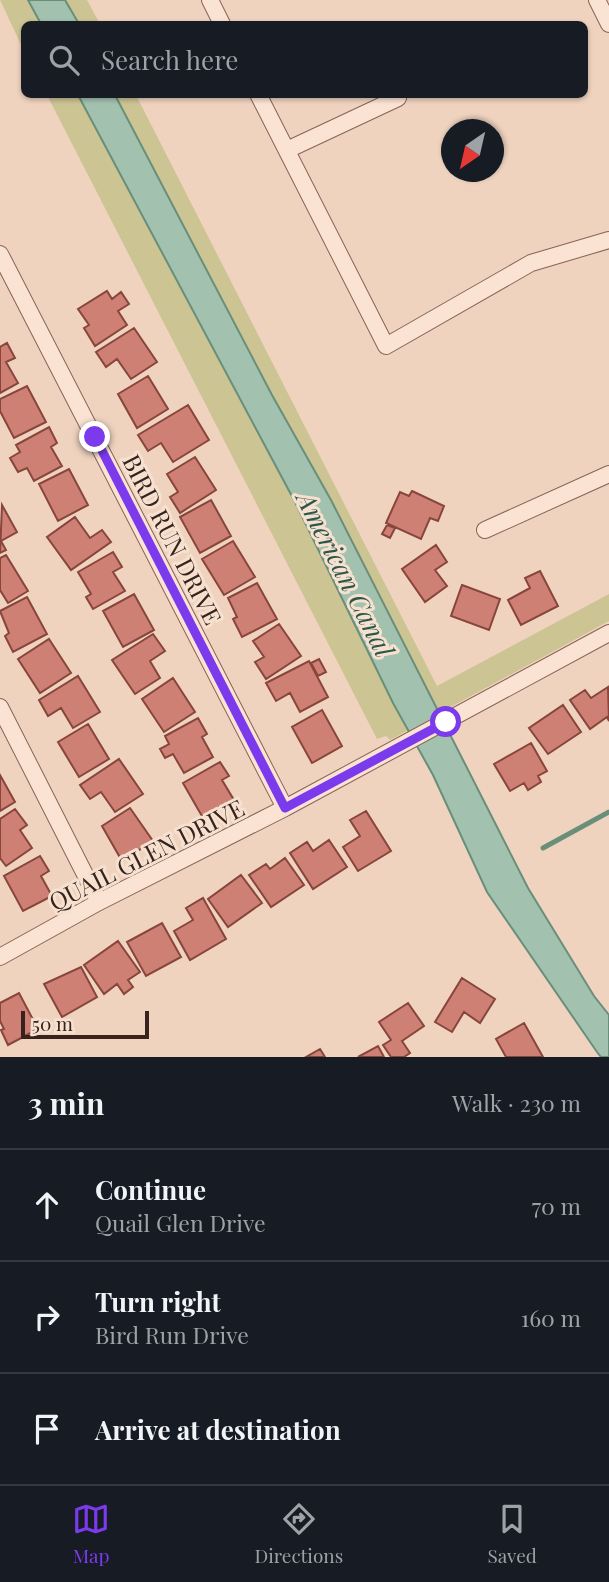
<!DOCTYPE html>
<html lang="en">
<head>
<meta charset="utf-8">
<style>
	body { margin:0; font-family:"Playfair Display",serif; background:#20242c; color:#f1f3f6 }
	.compass { position:absolute; left:441px; top:119px; width:63px; height:63px; border-radius:50%; background:#171b24; box-shadow:0 2px 5px #0004; rotate:214deg }
	.scale { position:absolute; left:21px; bottom:18px; width:128px; box-sizing:border-box; padding-left:7px; border:4px solid #37221c; border-top:0; font-size:19px; line-height:24px; white-space:nowrap; color:#37221c; -webkit-text-stroke:5px #f6e0cf; paint-order:stroke }
	.stop { position:absolute; width:21px; height:21px; margin:-16px; border:5px solid #7c3aed; border-radius:50%; background:#fff }
	.stop.end { background:#7c3aed; border-color:#fff; box-shadow:0 2px 7px #0008 }
	.list { margin:0; padding:0; list-style:none }
	h2 { display:flex; justify-content:space-between; align-items:center; height:91px; margin:0; padding:0 28px; font-size:30px }
	h2 small { font-size:23px; font-weight:400; color:#9ea1a6 }
	.list li { display:grid; grid-template-columns:46px 1fr auto; gap:21px; align-items:center; box-sizing:border-box; height:112px; padding:0 28px; border-top:2px solid #363941 }
	.list b { display:block; font-size:26px; white-space:nowrap }
	.list p { margin:0; font-size:23px; white-space:nowrap; color:#9ea1a6 }
	.list em { font-size:23px; font-style:normal; color:#9ea1a6 }
	.icon { flex:none; width:38px; height:38px; fill:none; stroke:currentColor; stroke-width:2; stroke-linecap:round; stroke-linejoin:round }
	.map { position:relative; flex:none; width:609px; height:1057px; overflow:hidden }
	.search { position:absolute; background:#171b24; box-shadow:0 2px 5px #0004; left:21px; right:21px; top:21px; height:77px; display:flex; align-items:center; gap:18px; box-sizing:border-box; padding:0 24px; border-radius:10px; color:#9ea1a6; font-size:26px }
	.sheet { height:427px; background:#171b24 }
	nav { display:flex; justify-content:space-around; align-items:center; box-sizing:border-box; height:98px; border-top:2px solid #363941; background:#171b24; font-size:19px; color:#9ea1a6 }
	nav a { display:grid; justify-items:center; gap:4px }
	nav .on { color:#7c3aed }
	.map>svg:first-child { display:block }
	.green { fill:#cdc493 }
	.water { fill:#a2c1af; stroke:#698f7b; stroke-width:2 }
	.lines { fill:none; stroke-linecap:round; stroke-linejoin:round }
	.stream { stroke:#698f7b; stroke-width:5 }
	.building { fill:#ce8074; stroke:#88453c; stroke-width:2 }
	.street-casing { stroke:#886357; stroke-width:18 }
	.street { stroke:#fae3d2; stroke-width:16 }
	.route { stroke:#7c3aed; stroke-width:9 }
	.labels { text-anchor:middle; dominant-baseline:central; stroke-width:6; stroke-linejoin:round; paint-order:stroke }
	.street-label { font-size:24px; fill:#37221c; stroke:#f6e0cf }
	.water-label { font-size:26px; font-style:italic; fill:#2b5748; stroke:#f6e0cf }
</style>
</head>
<body>
<div class="map">
<svg width="609" height="1057" viewBox="0 0 609 1057">
	<rect width="100%" height="100%" fill="#efd3bf"/>
	<!-- green -->
	<path class="green" d="M0,0H87L100,24H24V51Z
		M47,95H136L437,686L609,594V621L390,740L386,736L377,739Z"/>
	<!-- water -->
	<path class="water" d="M28,0H65L79,24H41Z
		M78,95H115L272,395L331,500L528,888L594,996L609,1015V1057H601L597,1052L487,892L433,775L393,703L295,502Z"/>
	<g class="lines">
		<!-- stream -->
		<path class="stream" d="M543,848L609,812"/>
	</g>
	<!-- building -->
	<path class="building" d="M107,291L112,299L121,292L129,304L118,311L127,325L95,346L84,328L89,325L78,309Z
		M134,328L157,362L131,379L117,359L106,367L96,352Z
		M7,343L15,358L6,362L18,383L0,393V347Z
		M148,376L168,409L137,428L118,394Z
		M27,386L46,422L14,438L0,411V399Z
		M188,405L209,440L173,462L161,443L148,451L138,435Z
		M49,427L57,443L51,447L62,466L34,481L27,468L18,472L10,458L20,452L16,445Z
		M195,457L216,490L180,513L170,497L178,492L167,474Z
		M69,469L88,505L58,521L39,484Z
		M412,491L444,506L438,521L430,518L421,539L386,523L400,492L409,496Z
		M211,500L231,536L200,553L180,517Z
		M2,505L17,532L1,541L6,550L0,553Z
		M75,517L90,538L102,530L111,542L71,570L47,537Z
		M387,525L395,528L390,538L382,534Z
		M233,541L255,577L224,595L202,559Z
		M436,545L447,562L435,570L447,586L425,602L402,569Z
		M113,552L122,567L113,572L125,591L93,609L86,597L91,594L78,572Z
		M6,555L28,591L8,603L0,590V558Z
		M540,571L558,606L521,625L508,600L530,588L525,578Z
		M257,583L277,619L242,637L233,619L237,617L228,598Z
		M462,585L500,599L489,630L451,616Z
		M134,594L154,630L123,647L103,611Z
		M27,597L47,634L13,652L5,636L9,633L0,611Z
		M279,624L301,656L266,679L255,662L264,657L253,641Z
		M153,634L165,651L150,661L160,678L135,694L112,660Z
		M49,639L71,673L40,693L18,659Z
		M319,659L326,672L318,676L311,663Z
		M309,661L328,697L300,712L290,693L276,701L266,683Z
		M78,676L100,712L73,728L61,708L48,716L39,700Z
		M173,678L195,712L164,732L142,699Z
		M608,687L609,721L607,717L590,729L570,700L585,690L591,698Z
		M563,705L581,732L548,754L529,728Z
		M322,710L342,746L312,763L292,727Z
		M198,718L207,734L202,737L213,757L184,773L173,754L165,758L160,749L169,744L165,736Z
		M88,724L109,759L79,777L58,742Z
		M531,743L547,771L538,776L541,782L528,790L524,783L510,791L494,764Z
		M119,759L143,794L115,812L101,792L90,799L80,785Z
		M220,762L229,776L222,780L234,800L203,818L183,783Z
		M0,775L15,802L0,811Z
		M130,808L153,841L122,861L102,826Z
		M15,809L27,825L20,830L32,848L6,866L0,858V819Z
		M366,811L391,851L358,871L343,847L360,836L350,820Z
		M329,840L347,867L313,889L290,853L307,842L313,851Z
		M40,856L49,871L41,876L52,896L23,911L4,876Z
		M285,858L304,885L271,907L249,875L266,864L270,869Z
		M241,875L262,903L228,927L208,899Z
		M203,898L226,939L190,960L174,931L193,920L186,908Z
		M162,923L181,957L146,976L127,942Z
		M118,941L140,972L128,980L133,987L124,994L117,984L104,994L84,965Z
		M81,967L97,997L62,1017L44,984Z
		M462,978L495,999L480,1023L464,1012L452,1032L435,1022Z
		M19,993L38,1029L8,1045L1,1030L4,1029L0,1021V1003Z
		M408,1003L424,1026L402,1041L410,1053L404,1057H391L383,1045L391,1040L379,1022Z
		M524,1023L543,1057H506L496,1039Z
		M378,1046L384,1057H358Z
		M320,1049L325,1057H306Z"/>
	<g class="lines">
		<defs>
			<path id="street" d="M210,0L222,24
				M597,0L609,24
				M258,94L386,346L531,263L609,240
				M287,150L398,98
				M0,254L285,808
				M485,530L609,474
				M0,707L99,902
				M0,957L99,902L285,808L609,633"/>
		</defs>
		<!-- street casing -->
		<use href="#street" class="street-casing"/>
		<!-- street -->
		<use href="#street" class="street"/>
	</g>
	<g class="lines">
		<!-- route -->
		<path class="route" d="M95,437L285,808L446,722"/>
	</g>
	<g class="labels">
		<!-- street labels -->
		<g class="street-label">
			<text transform="translate(173 539) rotate(63)">BIRD RUN DRIVE</text>
			<text transform="translate(146 854) rotate(-27)">QUAIL GLEN DRIVE</text>
		</g>
		<!-- water labels -->
		<g class="water-label">
			<text transform="translate(346 574) rotate(63)">American Canal</text>
		</g>
	</g>
</svg>
<svg class="compass" viewBox="-18 -18 36 36"><path d="M0-13l5 13h-10z" fill="#e53935"/><path d="M0 13l5-13h-10z" fill="#9ea1a6"/></svg>
<div class="scale">50 m</div>
<div class="stop" style="left:446px;top:722px"></div>
<div class="stop end" style="left:95px;top:437px"></div>
<div class="search"><svg class="icon" aria-label="search" viewBox="0 0 24 24"><circle cx="10" cy="10" r="6"/><path d="M15 15l6 6"/></svg>Search here</div>
</div>
<section class="sheet">
<h2>3 min<small>Walk · 230 m</small></h2>
<ul class="list">
<li><svg class="icon" aria-label="ahead" viewBox="0 0 24 24"><path d="M12 20V5M6 11l6-6 6 6"/></svg><div><b>Continue</b><p>Quail Glen Drive</p></div><em>70 m</em></li>
<li><svg class="icon" aria-label="right" viewBox="0 0 24 24"><path d="M7 20v-9h11M14 6l5 5-5 5"/></svg><div><b>Turn right</b><p>Bird Run Drive</p></div><em>160 m</em></li>
<li><svg class="icon" aria-label="arrive" viewBox="0 0 24 24"><path d="M6 21V4h12l-3 4 3 4H6"/></svg><div><b>Arrive at destination</b></div></li>
</ul>
</section>
<nav>
<a class="on"><svg class="icon" aria-label="map" viewBox="0 0 24 24"><path d="M3 6l6-2 6 2 6-2v14l-6 2-6-2-6 2zM9 4v14M15 6v14"/></svg>Map</a>
<a><svg class="icon" aria-label="directions" viewBox="0 0 24 24"><path d="M12 3l9 9-9 9-9-9zM9 14v-3h6M13 9l2 2-2 2"/></svg>Directions</a>
<a><svg class="icon" aria-label="saved" viewBox="0 0 24 24"><path d="M7 4h10v16l-5-4-5 4z"/></svg>Saved</a>
</nav>
</body>
</html>
